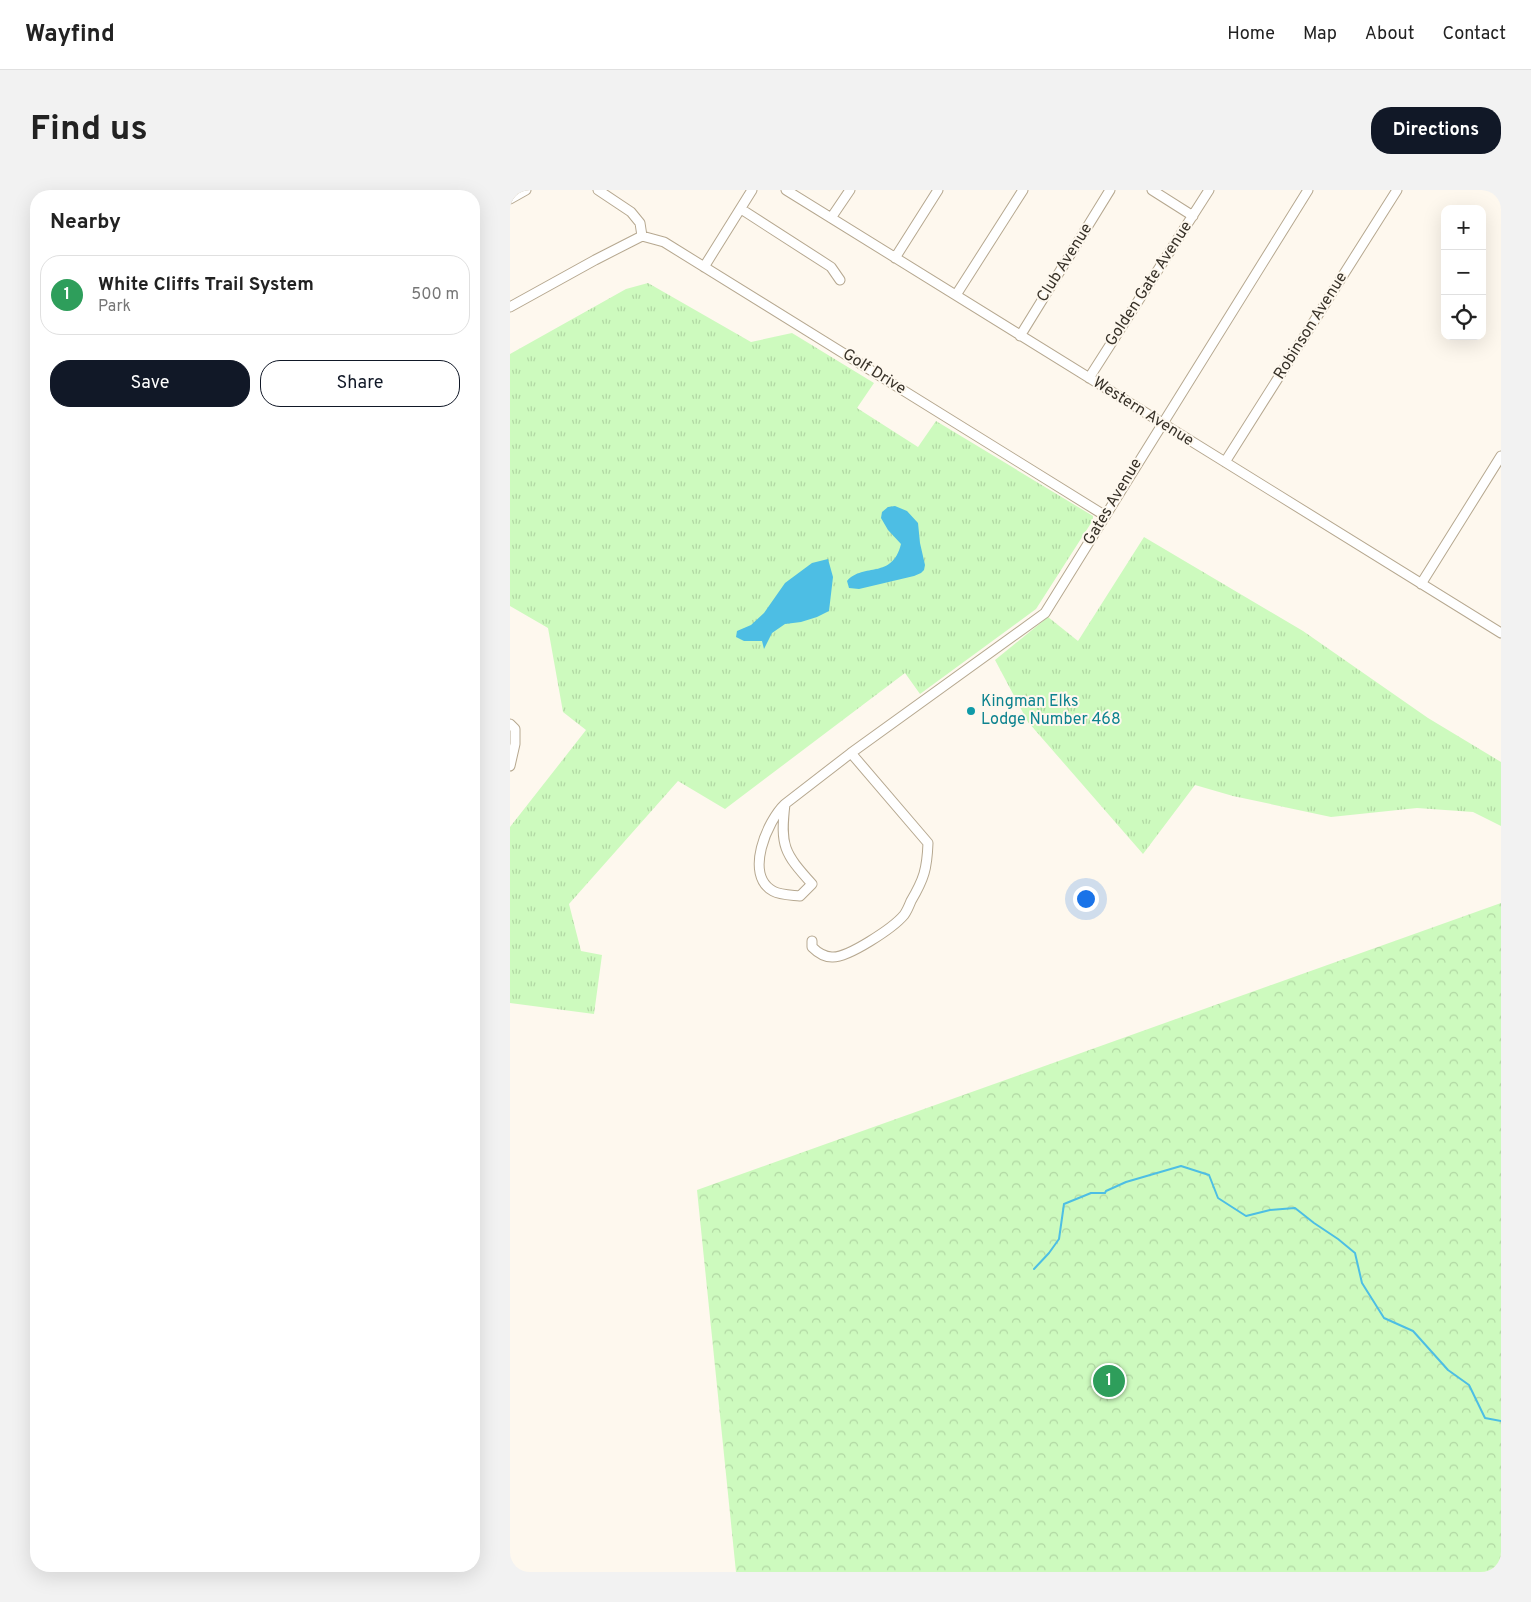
<!DOCTYPE html>
<html lang="en">
<head>
<meta charset="utf-8">
<style>
	body { margin:0; font-family:Overpass,sans-serif; background:#f2f2f2; color:#222 }
	.controls { position:absolute; right:15px; top:15px; display:grid; overflow:hidden; border-radius:10px; box-shadow:0 5px 20px #0002 }
	.controls button { width:45px; height:45px; display:grid; place-items:center; padding:0; border:0; border-bottom:1px solid #e0e0e0; background:#fff; color:#222; font:25px sans-serif }
	.you { position:absolute; left:575px; top:708px; width:18px; height:18px; margin:-12px; border:4px solid #fff; border-radius:50%; background:#1a73e8; box-shadow:0 0 0 8px #1a73e833 }
	.badge { display:grid; place-items:center; width:32px; height:32px; border-radius:50%; background:#111827; color:#fff; font-size:16px; font-weight:700 }
	.pin { position:absolute; translate:-50% -50%; border:2px solid #fff; box-shadow:0 1px 5px #0006 }
	.list { margin:0; padding:0; list-style:none }
	h2 { display:flex; justify-content:space-between; align-items:center; height:65px; margin:0; padding:0 20px; font-size:21px }
	h2 small { font-size:16px; font-weight:400; color:#767676 }
	.list li { display:grid; grid-template-columns:32px 1fr auto; gap:15px; align-items:center; box-sizing:border-box; height:80px; margin:0 10px 10px; padding:0 10px; border:1px solid #e0e0e0; border-radius:20px }
	.list b { display:block; font-size:19px; white-space:nowrap }
	.list p { margin:0; font-size:16px; white-space:nowrap; color:#767676 }
	.list em { font-size:16px; font-style:normal; color:#767676 }
	.actions { display:flex; gap:10px; padding:15px 20px }
	.actions a { flex:1; padding:11px 0; border:1px solid #111827; border-radius:20px; text-align:center; font-size:18px; color:#111827 }
	.actions .main { background:#111827; color:#fff }
	.icon { flex:none; width:28px; height:28px; fill:none; stroke:currentColor; stroke-width:2; stroke-linecap:round; stroke-linejoin:round }
	.map { position:relative; flex:none; width:991px; height:1382px; overflow:hidden; border-radius:20px }
	header { display:flex; align-items:center; gap:30px; box-sizing:border-box; height:70px; padding:0 25px; background:#fff; border-bottom:1px solid #e0e0e0 }
	header strong { font-size:24px }
	nav { display:flex; gap:28px; margin-inline-start:auto; font-size:18px }
	.intro { display:flex; align-items:center; justify-content:space-between; box-sizing:border-box; height:120px; padding:0 30px }
	h1 { margin:0; font-size:35px }
	.button { padding:12px 22px; border-radius:20px; background:#111827; color:#fff; font-size:18px; font-weight:700 }
	main { display:flex; gap:30px; padding:0 30px }
	aside { flex:1; background:#fff; border-radius:20px; box-shadow:0 5px 20px #0002 }
	.map>svg:first-child { display:block }
	.grass { fill:url(#grass-tufts) }
	.forest { fill:url(#forest-crowns) }
	.water { fill:#4dbee4 }
	.lines { fill:none; stroke-linecap:round; stroke-linejoin:round }
	.stream { stroke:#4dbee4; stroke-width:2 }
	.minor-casing { stroke:#b6a890; stroke-width:11 }
	.minor { stroke:#fff; stroke-width:9 }
	.culture-dot { fill:#0f9aa8; stroke:#fef8ee; stroke-width:2 }
	.labels { text-anchor:middle; dominant-baseline:central; stroke-width:4; stroke-linejoin:round; paint-order:stroke }
	.street-label { font-size:16px; fill:#383229; stroke:#fef8ee }
	.culture-label { font-size:16px; fill:#0d838f; stroke:#fef8ee; text-anchor:start }
</style>
</head>
<body>
<header>
<strong>Wayfind</strong>
<nav><a>Home</a><a>Map</a><a>About</a><a>Contact</a></nav>
</header>
<div class="intro"><h1>Find us</h1><a class="button">Directions</a></div>
<main>
<aside>
<h2>Nearby<small></small></h2>
<ul class="list">
<li><span class="badge" style="background:#2e9e5b">1</span><div><b>White Cliffs Trail System</b><p>Park</p></div><em>500 m</em></li>
</ul>
<div class="actions"><a class="main">Save</a><a>Share</a></div>
</aside>
<div class="map">
<svg width="991" height="1382" viewBox="0 0 991 1382">
	<defs>
		<pattern id="grass-tufts" width="24" height="20" patternUnits="userSpaceOnUse" patternTransform="scale(1.25)"><rect width="24" height="20" fill="#cdfabe"/><path d="M3 7l-1-3M5 7V3M7 7l1-3M15 17l-1-3M17 17v-4M19 17l1-3" fill="none" stroke="#b1d7a3"/></pattern>
		<pattern id="forest-crowns" width="20" height="18" patternUnits="userSpaceOnUse" patternTransform="scale(1.25)"><rect width="20" height="18" fill="#cdfabe"/><path d="M2 6a3 3 0 1 1 6 0M12 15a3 3 0 1 1 6 0" fill="none" stroke="#b1d7a3"/></pattern>
	</defs>
	<rect width="100%" height="100%" fill="#fef8ee"/>
	<!-- grass -->
	<path class="grass" d="M138,93L241,152L282,143L364,193L347,218L408,257L426,231L583,326V330L526,419L410,504L395,483L215,619L168,591L59,714L71,761L92,765L84,824L0,813V637L76,540L53,522L38,438L0,416V164L116,99Z
		M634,347L793,441L918,528L991,572V636L963,622L907,618L821,627L723,606L685,595L633,664L518,532L485,470L538,427L568,451Z"/>
	<!-- forest -->
	<path class="forest" d="M991,713V1382H226L187,1000Z"/>
	<!-- water -->
	<path class="water" d="M385,316L397,321L408,333L410,353L415,375L414,380L411,383L404,386L349,399L339,398L337,391C354,372 382,390 391,354L378,340L371,328L372,322L378,317Z
		M318,369L323,387L319,421L307,427L291,432L275,434L262,443L254,459L252,451H234L226,447L227,441L241,435L254,423L275,393L302,373Z"/>
	<g class="lines">
		<!-- stream -->
		<path class="stream" d="M524,1079L539,1063L549,1049L554,1014L581,1003H595L596,1001L616,992L671,976L699,985L708,1008L736,1026L760,1020L785,1018L804,1033L828,1049L845,1063L852,1093L874,1128L903,1141L938,1180L959,1195L975,1228L991,1231"/>
		<defs>
			<path id="minor" d="M88,0L121,22L130,33L132,46
				M276,0L991,443
				M642,0L683,26
				M0,9L16,0
				M231,19L321,77L330,90
				M321,28L340,0
				M132,46L154,52L594,325
				M385,68L428,0
				M194,77L242,0
				M446,105L513,0
				M0,117L85,70L132,46
				M510,146L600,0
				M579,188L699,0
				M715,272L887,0
				M911,394L991,266
				M0,534L5,539V554L0,576
				M275,614L341,563L535,423L798,0
				M275,614C270,656 274,663 302,694L290,706C281,705 270,705 263,701C234,685 257,631 275,614Z
				M302,751V757C307,762 315,767 322,767C338,768 383,738 394,725C397,721 399,716 401,711C414,689 417,679 418,653L341,563"/>
		</defs>
		<!-- minor casing -->
		<use href="#minor" class="minor-casing"/>
		<!-- minor -->
		<use href="#minor" class="minor"/>
	</g>
	<!-- markers -->
	<circle class="culture-dot" cx="461" cy="521" r="5"/>
	<g class="labels">
		<!-- street labels -->
		<g class="street-label">
			<text transform="translate(555 73) rotate(-58)">Club Avenue</text>
			<text transform="translate(639 94) rotate(-57)">Golden Gate Avenue</text>
			<text transform="translate(801 136) rotate(-58)">Robinson Avenue</text>
			<text transform="translate(364 182) rotate(32)">Golf Drive</text>
			<text transform="translate(633 222) rotate(32)">Western Avenue</text>
			<text transform="translate(603 312) rotate(-59)">Gates Avenue</text>
		</g>
		<!-- culture labels -->
		<g class="culture-label">
			<text x="471" y="512">Kingman Elks<tspan x="471" dy="18">Lodge Number 468</tspan></text>
		</g>
	</g>
</svg>
<div class="controls">
<button>+</button>
<button>−</button>
<button><svg class="icon" aria-label="locate" viewBox="0 0 24 24"><circle cx="12" cy="12" r="6"/><path d="M12 2v4M12 18v4M2 12h4M18 12h4"/></svg></button>
</div>
<div class="you"></div>
<div class="pin badge" style="left:599px;top:1191px;background:#2e9e5b">1</div>
</div>
</main>
</body>
</html>
